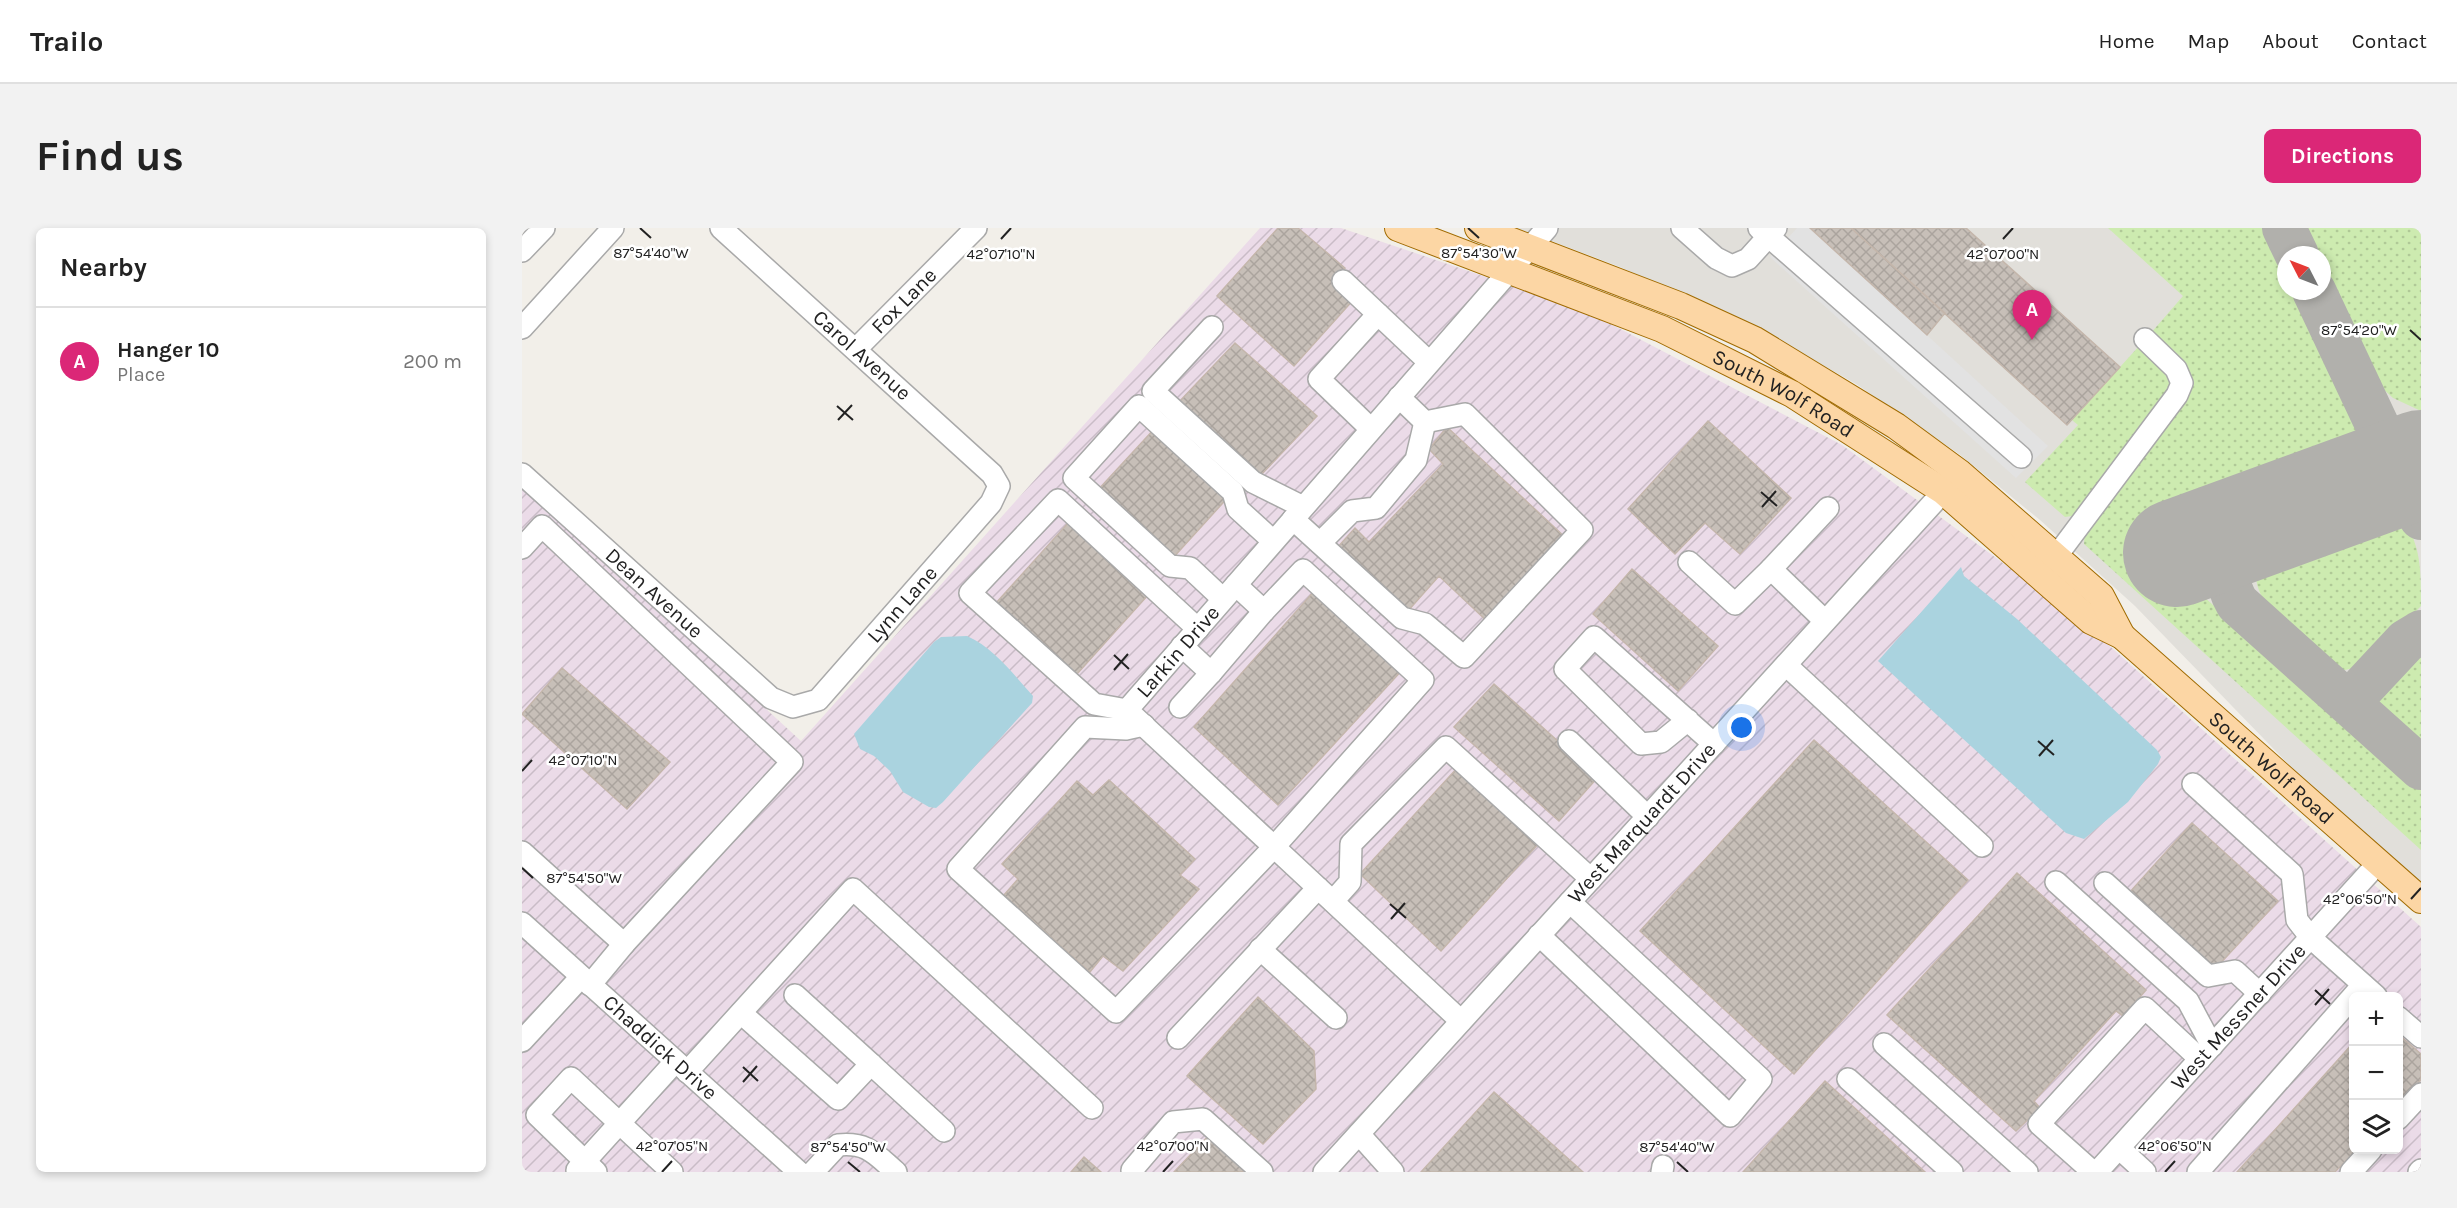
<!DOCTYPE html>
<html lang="en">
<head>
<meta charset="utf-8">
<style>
	body { margin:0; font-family:Karla,sans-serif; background:#f2f2f2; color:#222 }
	.controls { position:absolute; right:18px; bottom:18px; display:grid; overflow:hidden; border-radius:9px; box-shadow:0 3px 9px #0003 }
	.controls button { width:54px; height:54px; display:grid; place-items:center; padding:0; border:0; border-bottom:2px solid #e0e0e0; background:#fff; color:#222; font:30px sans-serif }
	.compass { position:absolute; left:1755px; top:18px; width:54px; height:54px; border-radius:50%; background:#fff; box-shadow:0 3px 9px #0003; rotate:312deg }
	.you { position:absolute; left:1220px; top:500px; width:21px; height:21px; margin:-15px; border:4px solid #fff; border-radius:50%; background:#1a73e8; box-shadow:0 0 0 9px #1a73e833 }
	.badge { display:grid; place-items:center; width:39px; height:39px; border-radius:50%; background:#db2777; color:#fff; font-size:20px; font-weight:700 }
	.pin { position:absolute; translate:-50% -50px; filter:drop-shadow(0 2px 3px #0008) }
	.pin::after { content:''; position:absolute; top:32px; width:21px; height:18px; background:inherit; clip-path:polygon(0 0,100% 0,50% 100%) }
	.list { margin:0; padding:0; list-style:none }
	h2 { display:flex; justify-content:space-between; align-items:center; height:78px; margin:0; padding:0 24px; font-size:26px }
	h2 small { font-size:20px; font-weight:400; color:#767676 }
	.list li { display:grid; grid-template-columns:39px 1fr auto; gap:18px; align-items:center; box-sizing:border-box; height:108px; padding:0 24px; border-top:2px solid #e0e0e0 }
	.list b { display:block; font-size:22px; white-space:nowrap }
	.list p { margin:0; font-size:20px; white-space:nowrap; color:#767676 }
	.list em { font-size:20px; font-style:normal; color:#767676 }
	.icon { flex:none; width:33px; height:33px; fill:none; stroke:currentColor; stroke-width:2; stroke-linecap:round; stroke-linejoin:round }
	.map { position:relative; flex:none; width:1899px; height:944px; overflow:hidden; border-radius:9px }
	header { display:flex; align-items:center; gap:36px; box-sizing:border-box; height:84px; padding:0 30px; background:#fff; border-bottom:2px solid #e0e0e0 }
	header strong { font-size:28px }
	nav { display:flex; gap:33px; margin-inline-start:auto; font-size:21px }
	.intro { display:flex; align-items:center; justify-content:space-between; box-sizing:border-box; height:144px; padding:0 36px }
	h1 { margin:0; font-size:42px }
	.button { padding:15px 27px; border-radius:9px; background:#db2777; color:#fff; font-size:21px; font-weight:700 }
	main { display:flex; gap:36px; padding:0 36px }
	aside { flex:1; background:#fff; border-radius:9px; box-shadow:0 3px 9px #0003 }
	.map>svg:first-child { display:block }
	.industrial { fill:url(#industrial-furrows); fill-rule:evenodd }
	.airport { fill:#e1dfda; fill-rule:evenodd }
	.grass { fill:url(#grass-dots) }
	.parking { fill:#e2e2e2 }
	.water { fill:#aad3df }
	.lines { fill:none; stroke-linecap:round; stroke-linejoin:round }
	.taxiway { stroke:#b1b0ac; stroke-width:44 }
	.runway { stroke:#b1b0ac; stroke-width:108 }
	.building { fill:url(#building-cross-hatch); stroke:#c4b6ab; stroke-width:1.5 }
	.minor-casing { stroke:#a9a9a9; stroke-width:24 }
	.major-casing { stroke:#a06b00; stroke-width:28 }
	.minor { stroke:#fff; stroke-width:21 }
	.major { stroke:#fcd6a4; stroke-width:26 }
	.ticks { fill:none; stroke:#222; stroke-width:2 }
	.labels { text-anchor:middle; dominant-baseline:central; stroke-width:5; stroke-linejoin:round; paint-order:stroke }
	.street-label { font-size:21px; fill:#222; stroke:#fff }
	.ticks-label { font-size:15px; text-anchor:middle; fill:#222; stroke:#fff; stroke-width:5; stroke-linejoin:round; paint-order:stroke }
</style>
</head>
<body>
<header>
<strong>Trailo</strong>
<nav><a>Home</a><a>Map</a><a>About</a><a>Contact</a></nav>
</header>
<div class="intro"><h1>Find us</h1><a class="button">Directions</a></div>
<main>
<aside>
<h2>Nearby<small></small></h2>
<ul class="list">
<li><span class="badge">A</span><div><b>Hanger 10</b><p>Place</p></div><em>200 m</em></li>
</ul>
</aside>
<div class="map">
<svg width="1899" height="944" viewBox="0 0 1899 944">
	<defs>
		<pattern id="industrial-furrows" width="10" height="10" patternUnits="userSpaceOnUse" patternTransform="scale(1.5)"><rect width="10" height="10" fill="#ebdbe8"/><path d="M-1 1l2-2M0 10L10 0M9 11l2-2" fill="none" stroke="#c9bcc7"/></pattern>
		<pattern id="grass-dots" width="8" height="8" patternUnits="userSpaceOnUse" patternTransform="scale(1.5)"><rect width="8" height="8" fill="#cdebb0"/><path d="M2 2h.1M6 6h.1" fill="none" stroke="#b0c997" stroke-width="1.8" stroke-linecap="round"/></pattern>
		<pattern id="building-cross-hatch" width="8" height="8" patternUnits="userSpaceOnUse" patternTransform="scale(1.5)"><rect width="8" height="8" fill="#c7bfb8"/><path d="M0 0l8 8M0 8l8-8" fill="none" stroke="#aba49e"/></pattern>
	</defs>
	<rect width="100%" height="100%" fill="#f2efe9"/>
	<!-- industrial -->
	<path class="industrial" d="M738,0H819L1062,82L1320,217L1560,393L1899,699V944H0V258L279,513ZM1832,768H1876V922H1832Z"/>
	<!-- airport -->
	<path class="airport" d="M995,0H1899V658L1804,575L1613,378L1518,292L1437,226L1334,156L1241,103L1098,39ZM1764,27H1800V63H1764Z"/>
	<!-- grass -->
	<path class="grass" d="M1586,0H1747L1764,37V63H1777L1847,212L1845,222L1839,229L1645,301L1663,352L1899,562V622L1562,316L1563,300L1669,162L1628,106L1661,68Z
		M1776,0H1899V183L1871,170L1849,150L1838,133L1800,51V27H1789Z
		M1618,117L1630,125L1655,159L1554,292L1550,288L1543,289L1503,254L1556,197L1550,192Z
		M1868,278C1899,307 1899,335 1899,378L1841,438L1823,442L1812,440C1784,414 1694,355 1755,320Z
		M1899,422V519C1887,508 1847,479 1856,461C1861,451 1883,434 1892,424Z"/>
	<!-- parking -->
	<path class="parking" d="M1275,0H1288L1526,218L1494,250L1248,29Z"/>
	<!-- water -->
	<path class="water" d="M1439,339L1442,348L1495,391L1635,522L1639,529L1636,536L1606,574L1562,611L1544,605L1356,433Z
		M445,408C472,420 491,446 511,468L510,475L421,574L414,580L407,579L381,564L368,543L352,528L338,521L332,506L412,414L419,409Z"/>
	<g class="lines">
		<!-- taxiway -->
		<path class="taxiway" d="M1762,0L1775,27
			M1792,63L1899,290
			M1756,288C1724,312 1690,331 1715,375L1899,540
			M1842,458L1884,413L1899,404"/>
		<!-- runway -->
		<path class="runway" d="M1655,325L1899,236"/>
	</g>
	<!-- building -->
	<path class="building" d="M756,0H776L823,40L812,55L832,71L772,138L695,68Z
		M1288,0H1329L1423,85L1405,107Z
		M1329,0H1444L1598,139L1545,197Z
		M713,115L795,188L738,248L657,174Z
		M1186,193L1269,270L1218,326L1183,295L1153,326L1106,281Z
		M634,199L709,266L650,331L575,263Z
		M925,199L1046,312L968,396L917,348L885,384L815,320L833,300L847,314L921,236L907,221Z
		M547,294L626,367L555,446L474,375Z
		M1110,341L1196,418L1156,463L1071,386Z
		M794,361L882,440L756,577L672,499Z
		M40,440L148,534L105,581L0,486Z
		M972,456L1076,549L1037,593L932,499Z
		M1292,512L1446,652L1272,846L1118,703Z
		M937,538L1019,613L919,723L838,646Z
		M587,552L673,631L658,647L677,661L601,743L581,728L568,744L482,667L496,651L480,636L555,553L571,567Z
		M1670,595L1756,673L1694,740L1608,664Z
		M1495,645L1624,762L1601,788L1594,783L1512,873L1518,880L1494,903L1365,787Z
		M736,769L792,823L794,861L741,916L665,848Z
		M1876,806L1899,826V852L1876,876Z
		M1832,814V922H1834L1813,944H1715Z
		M1303,853L1403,944H1221Z
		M972,864L1061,944H899Z
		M691,903L728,936L720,944H652Z
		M562,929L579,944H549Z"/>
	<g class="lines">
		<defs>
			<g id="minor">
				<path d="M1160,0L1194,30L1210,38L1226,31L1254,0"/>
				<path d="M1237,0L1499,229"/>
				<path d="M0,23L22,0"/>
				<path d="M821,53L856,86"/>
				<path d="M690,99L631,163L731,254L781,279"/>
				<path d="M0,100L91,0"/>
				<path id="s1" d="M334,121L454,0"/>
				<path d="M849,201L797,151L856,86L907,134"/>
				<path id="s2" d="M0,246L249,470L271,479L296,472L469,275L477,258L470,246L199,0"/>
				<path d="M771,291L880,390L903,396L942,429L1060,302L943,186L903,194L877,169"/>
				<path d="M798,315L830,283L854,280L894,232L903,194"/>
				<path d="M0,320L20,298L270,534L102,716L0,624"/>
				<path d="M1533,330L1655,167L1660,155L1654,141L1623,111"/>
				<path d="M1167,334L1213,376L1249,341"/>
				<path d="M701,371L668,340L648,338L552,250L617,178L711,264L716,281L751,313"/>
				<path d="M1303,393L1249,341L1306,280"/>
				<path d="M660,418L689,445L742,383"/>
				<path d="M1264,437L1460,618"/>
				<path d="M658,479L689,445"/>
				<path d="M605,482L572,476L448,365L536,272L676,401"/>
				<path d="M1166,492L1139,514L1119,516L1043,441L1072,409L1192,516"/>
				<path d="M622,497L604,501L563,499L436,641L594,784L752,619L901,452L781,342L742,383L714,357"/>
				<path d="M1047,513L1126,589"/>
				<path d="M1671,556L1770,646L1775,692L1789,710L1854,768"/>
				<path d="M1534,654L1666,773L1690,818"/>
				<path d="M1583,655L1686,748L1713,743L1738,766"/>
				<path d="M811,673L828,654L829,616L924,519L1069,651"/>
				<path id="s3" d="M0,695L277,944"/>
				<path d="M1017,707L1208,888L1239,851L1048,674"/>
				<path d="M738,721L814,790"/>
				<path d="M68,757L102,716"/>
				<path d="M219,785L316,871L349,836L273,767"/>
				<path d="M1876,789L1899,809"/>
				<path id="s4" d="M939,793L605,482L1025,0"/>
				<path d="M656,810L796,660"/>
				<path d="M0,813L59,749"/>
				<path d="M1362,816L1505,944"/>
				<path d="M349,836L422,903"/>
				<path d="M165,844L331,661L570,880"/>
				<path d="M1326,851L1430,944"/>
				<path d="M1876,891L1899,866"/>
				<path d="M837,906L871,944"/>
				<path d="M1597,920L1623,944"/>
				<path d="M55,942L153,834"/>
				<path d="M74,944L15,887L49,850L150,944"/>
				<path d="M291,944L316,917C346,914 353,926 374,944"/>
				<path d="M612,944L610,942L651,894L681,891L740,944"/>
				<path id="s5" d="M802,944L1432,252"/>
				<path d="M1140,944L1141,938"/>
				<path d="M1571,944L1517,896L1623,780L1678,831"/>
				<path id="s6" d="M1575,944L1857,634"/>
				<path d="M1676,944L1841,757"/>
				<path d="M1829,944L1849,922"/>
				<path d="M1897,944L1899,942"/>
			</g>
			<g id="major">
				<path id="s7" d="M876,0L1140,101L1270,166L1421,263L1569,393L1600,408L1899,672"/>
				<path d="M956,0L1159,78L1233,112L1374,198L1438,245L1579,368L1600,408"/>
			</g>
		</defs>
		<!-- minor casing -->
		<use href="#minor" class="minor-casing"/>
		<!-- major casing -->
		<use href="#major" class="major-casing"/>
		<!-- minor -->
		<use href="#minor" class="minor"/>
		<!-- major -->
		<use href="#major" class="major"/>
	</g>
	<!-- ticks -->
	<path class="ticks" d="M118,0L129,10M946,0L957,10M479,11L489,0M1481,11L1491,0M1888,102L1899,112M315,178L331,192M316,192L330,177M1239,264L1255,278M1240,279L1254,263M592,427L607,441M592,442L606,426M1516,513L1532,527M1517,528L1531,512M0,543L10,532M0,640L11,650M1889,671L1899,660M868,676L884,690M869,691L883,675M1793,762L1808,776M1793,777L1807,761M221,839L236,853M221,854L235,838M326,934L338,944M1155,934L1166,944M140,944L150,933M641,944L651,933M1643,944L1653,933"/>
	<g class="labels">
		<!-- street labels -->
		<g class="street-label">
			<text stroke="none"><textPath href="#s1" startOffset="68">Fox Lane</textPath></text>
			<text transform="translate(340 127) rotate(42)">Carol Avenue</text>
			<text stroke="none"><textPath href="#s7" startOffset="420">South Wolf Road</textPath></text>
			<text stroke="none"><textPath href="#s2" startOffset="178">Dean Avenue</textPath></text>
			<text stroke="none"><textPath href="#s2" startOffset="512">Lynn Lane</textPath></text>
			<text stroke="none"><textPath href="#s4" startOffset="534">Larkin Drive</textPath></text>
			<text stroke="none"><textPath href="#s7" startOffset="1038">South Wolf Road</textPath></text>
			<text stroke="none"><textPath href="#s5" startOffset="472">West Marquardt Drive</textPath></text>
			<text stroke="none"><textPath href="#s6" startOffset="210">West Messner Drive</textPath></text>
			<text stroke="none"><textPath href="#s3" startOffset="186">Chaddick Drive</textPath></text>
		</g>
	</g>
	<g class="ticks-label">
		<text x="129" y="30">87°54'40"W</text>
		<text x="957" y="30">87°54'30"W</text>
		<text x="479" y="31">42°07'10"N</text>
		<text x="1481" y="31">42°07'00"N</text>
		<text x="1837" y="107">87°54'20"W</text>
		<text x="61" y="537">42°07'10"N</text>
		<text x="62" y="655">87°54'50"W</text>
		<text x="1838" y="676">42°06'50"N</text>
		<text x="150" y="923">42°07'05"N</text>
		<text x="651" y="923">42°07'00"N</text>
		<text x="1653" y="923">42°06'50"N</text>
		<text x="326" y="924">87°54'50"W</text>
		<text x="1155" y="924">87°54'40"W</text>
	</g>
</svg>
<div class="controls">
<button>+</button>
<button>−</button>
<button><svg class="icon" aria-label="layers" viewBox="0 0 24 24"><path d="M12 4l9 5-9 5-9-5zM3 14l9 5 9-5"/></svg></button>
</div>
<svg class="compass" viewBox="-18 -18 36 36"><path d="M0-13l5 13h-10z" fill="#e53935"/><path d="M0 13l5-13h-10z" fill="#767676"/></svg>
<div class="you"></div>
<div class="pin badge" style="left:1510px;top:112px">A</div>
</div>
</main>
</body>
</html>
